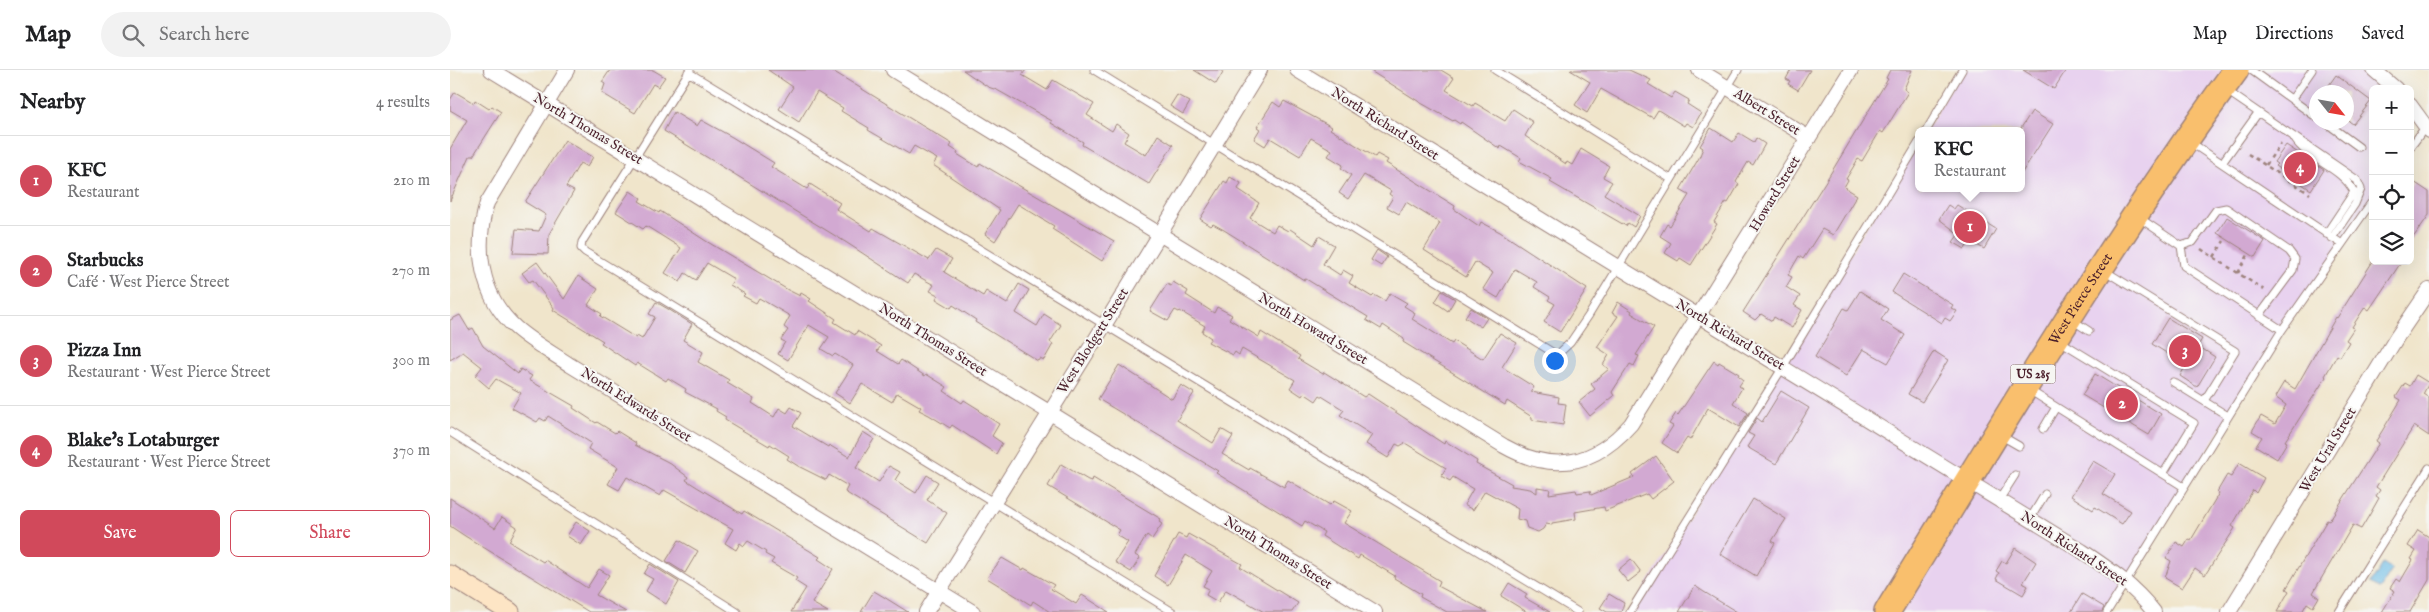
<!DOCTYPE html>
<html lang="en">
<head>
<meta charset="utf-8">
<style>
	body { margin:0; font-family:"IM FELL English",serif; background:#f2f2f2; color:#202124 }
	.controls { position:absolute; right:15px; top:15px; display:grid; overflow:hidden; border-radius:8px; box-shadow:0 5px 20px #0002 }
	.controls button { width:45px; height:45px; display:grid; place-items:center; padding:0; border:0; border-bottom:1px solid #e0e0e0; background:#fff; color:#202124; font:25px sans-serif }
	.compass { position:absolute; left:1859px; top:15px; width:45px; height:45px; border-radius:50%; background:#fff; box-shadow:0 5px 20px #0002; rotate:121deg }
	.you { position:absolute; left:1104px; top:290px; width:18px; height:18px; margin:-12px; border:4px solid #fff; border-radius:50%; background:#1a73e8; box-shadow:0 0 0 8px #1a73e833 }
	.badge { display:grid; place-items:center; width:32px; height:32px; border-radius:50%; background:#d1495b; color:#fff; font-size:16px; font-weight:700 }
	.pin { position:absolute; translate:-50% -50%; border:2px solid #fff; box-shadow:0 1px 5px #0006 }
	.popup { position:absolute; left:1465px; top:57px; width:110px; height:65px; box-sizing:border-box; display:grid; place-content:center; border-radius:8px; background:#fff; filter:drop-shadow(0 1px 4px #0005); font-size:16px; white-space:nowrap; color:#757577 }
	.popup b { font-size:19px; color:#202124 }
	.popup::after { content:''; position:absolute; left:50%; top:100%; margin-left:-10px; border:10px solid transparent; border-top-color:#fff }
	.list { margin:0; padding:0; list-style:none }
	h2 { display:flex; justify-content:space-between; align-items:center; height:65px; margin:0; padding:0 20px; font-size:21px }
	h2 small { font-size:16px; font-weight:400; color:#757577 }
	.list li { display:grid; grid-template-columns:32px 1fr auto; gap:15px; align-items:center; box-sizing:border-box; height:90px; padding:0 20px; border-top:1px solid #e0e0e0 }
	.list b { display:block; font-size:19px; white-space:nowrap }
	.list p { margin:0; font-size:16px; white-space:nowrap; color:#757577 }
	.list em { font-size:16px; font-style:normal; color:#757577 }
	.actions { display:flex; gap:10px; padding:15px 20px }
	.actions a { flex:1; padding:11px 0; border:1px solid #d1495b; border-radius:8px; text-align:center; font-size:18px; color:#d1495b }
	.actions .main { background:#d1495b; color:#fff }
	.icon { flex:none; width:28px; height:28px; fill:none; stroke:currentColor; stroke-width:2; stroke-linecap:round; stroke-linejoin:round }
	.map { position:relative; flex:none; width:1979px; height:542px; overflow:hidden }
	header { display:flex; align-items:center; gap:30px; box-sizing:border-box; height:70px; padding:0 25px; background:#fff; border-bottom:1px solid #e0e0e0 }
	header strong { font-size:24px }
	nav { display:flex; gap:28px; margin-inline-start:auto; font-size:18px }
	.search { width:350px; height:45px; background:#f2f2f2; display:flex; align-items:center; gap:12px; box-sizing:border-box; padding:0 18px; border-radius:28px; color:#757577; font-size:19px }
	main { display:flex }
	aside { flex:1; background:#fff }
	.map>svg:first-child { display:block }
	.built { fill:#e8d2ef; fill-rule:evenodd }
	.water { fill:#6bbce7; stroke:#5a6e89 }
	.building { fill:#d2a9d2 }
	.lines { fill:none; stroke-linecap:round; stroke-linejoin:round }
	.lane-casing { stroke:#9d827b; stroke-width:9 }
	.street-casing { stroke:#9d827b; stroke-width:16 }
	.secondary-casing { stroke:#9d827b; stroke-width:21 }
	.highway-casing { stroke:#9d827b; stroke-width:28 }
	.path { stroke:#9d827b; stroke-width:2.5; stroke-dasharray:4 4; stroke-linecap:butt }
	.lane { stroke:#fff; stroke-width:7 }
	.street { stroke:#fff; stroke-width:14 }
	.secondary { stroke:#fde5c5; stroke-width:19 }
	.highway { stroke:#f9bf6d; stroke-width:25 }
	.labels { text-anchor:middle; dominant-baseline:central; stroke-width:4; stroke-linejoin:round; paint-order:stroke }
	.shield { fill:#f6f6f2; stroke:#7e6067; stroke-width:1 }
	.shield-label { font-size:12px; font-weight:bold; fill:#4a1f2b }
	.street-label { font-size:14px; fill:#4a1f2b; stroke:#f6f6f2 }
</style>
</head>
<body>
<header>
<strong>Map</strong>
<div class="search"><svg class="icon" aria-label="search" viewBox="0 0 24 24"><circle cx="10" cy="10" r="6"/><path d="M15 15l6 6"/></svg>Search here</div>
<nav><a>Map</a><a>Directions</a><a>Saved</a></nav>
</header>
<main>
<aside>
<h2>Nearby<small>4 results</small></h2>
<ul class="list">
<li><span class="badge">1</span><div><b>KFC</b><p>Restaurant</p></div><em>210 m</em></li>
<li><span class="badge">2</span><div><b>Starbucks</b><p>Café · West Pierce Street</p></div><em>270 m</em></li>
<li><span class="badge">3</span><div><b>Pizza Inn</b><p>Restaurant · West Pierce Street</p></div><em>300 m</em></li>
<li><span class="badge">4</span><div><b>Blake's Lotaburger</b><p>Restaurant · West Pierce Street</p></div><em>370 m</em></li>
</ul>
<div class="actions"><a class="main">Save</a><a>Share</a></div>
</aside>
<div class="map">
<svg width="1979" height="542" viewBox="0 0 1979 542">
	<rect width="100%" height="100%" fill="#f6f6f2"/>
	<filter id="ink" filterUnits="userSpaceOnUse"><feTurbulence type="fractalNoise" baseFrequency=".02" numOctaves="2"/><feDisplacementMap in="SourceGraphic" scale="10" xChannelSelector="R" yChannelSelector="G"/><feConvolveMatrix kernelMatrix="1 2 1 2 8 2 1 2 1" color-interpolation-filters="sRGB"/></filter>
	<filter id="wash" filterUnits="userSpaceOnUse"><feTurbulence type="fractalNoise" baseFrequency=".0096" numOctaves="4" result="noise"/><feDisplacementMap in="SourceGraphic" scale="20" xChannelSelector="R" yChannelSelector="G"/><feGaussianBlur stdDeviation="1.12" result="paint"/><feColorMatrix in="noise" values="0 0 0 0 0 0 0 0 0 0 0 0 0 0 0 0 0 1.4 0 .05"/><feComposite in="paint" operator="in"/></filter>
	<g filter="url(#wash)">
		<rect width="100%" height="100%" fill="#f0e5cb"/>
		<!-- built -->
		<path class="built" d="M1512,0H1924L1946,19H1923V130L1832,260L1657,542H1180L1469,72V118H1571V61H1476ZM1866,22H1896V52H1866Z"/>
		<!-- water -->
		<path class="water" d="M1933,494L1942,500L1930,519L1921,513Z"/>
		<g id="blocks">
			<!-- building -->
			<path class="building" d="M160,0H203L215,7L208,17L203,14L185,43L152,23L155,14L152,12Z
				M318,0H381L502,74L500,77L508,82L507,84L528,97L530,93L664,171L652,191L602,159L604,156L568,134L545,171L535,164L550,140L483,95L487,89L464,76L459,84L418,60L419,58L391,41L393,38L367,22L349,52L329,39L343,17Z
				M513,0H576L572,5L597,20L603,10L644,34L637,45L662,61L666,54L679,63L674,72L696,85L708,65L723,75L699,114L632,75L633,72L601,53L602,51L547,20L538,17Z
				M744,0H774L766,14Z
				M919,0H991L1004,8L996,20L1023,36L1025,33L1055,51L1063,39L1083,52L1075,66L1116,94L1117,92L1122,95L1131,79L1159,96L1153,107L1162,112L1154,124L1190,146L1184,157L1178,153L1176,156L1100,112L1102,109L1069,91L1071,88L1051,76L1050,79L1011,52L1010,54L1004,50L1003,51L971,33Z
				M1120,0H1179L1201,10L1198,14L1221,28L1225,22L1239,30L1237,34L1251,43L1243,57L1236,53L1234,56L1208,40L1203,48L1151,19L1137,43L1125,35L1140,12Z
				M1341,0H1360L1348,20L1338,14L1340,11L1336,9Z
				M1440,0H1462L1454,19L1458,22L1433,63L1430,61L1412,91L1408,89L1396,109L1398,110L1394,117L1407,125L1383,165L1372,159L1353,189L1349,186L1338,205L1342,207L1336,217L1350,226L1344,235L1352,240L1342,258L1324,247L1322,251L1311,244L1305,250L1293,242L1379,106L1438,9L1436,8Z
				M1573,0H1616L1604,19Z
				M1886,5L1921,31L1903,54L1896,49V22H1874Z
				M5,22L24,33L25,30L39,39L42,36L51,42L23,86H20L0,131V79L17,50L0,40V30Z
				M727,25L740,32L733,44L720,36Z
				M834,31L882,57L880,59L925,87L927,84L938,90L936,93L1005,136L1004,139L1029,156L1031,152L1050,162L1137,219L1110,262L1094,252L1105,234L1098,230L1100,227L1084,217L1087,212L1065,199L1048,228L1033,219L1043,203L1025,192L1016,207L974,180L990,153L956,132L949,144L937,137L943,127L939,124L941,121L914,105L898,129L889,123L901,105L891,98L893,95L878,86L882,80L861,68L850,86L820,68L815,76L804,69L810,59L807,57L823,32L830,37Z
				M1582,41L1603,54L1571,104V58Z
				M224,42L247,56L251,50L282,67L324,93L321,97L357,119L360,114L390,133L386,139L421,161L423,158L479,190L486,180L502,189L494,202L533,226L536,221L557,234L569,214L579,220L566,243L587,256L594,244L611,255L600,272L603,274L594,290L590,288L588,291L525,252L526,250L503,235L501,238L486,229L488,225L480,221L484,215L464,204L458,213L397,173L214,61Z
				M1261,58L1283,72L1289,63L1304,72L1306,68L1315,74L1303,95L1298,92L1286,112L1289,114L1278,133L1276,132L1264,152L1267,154L1241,195L1230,188L1228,191L1215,183L1221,173L1210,166L1217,154L1220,156L1239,125L1230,120L1249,88L1253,78L1250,76Z
				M115,70L143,87L137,97L130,93L116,117L124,121L99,164L98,184L63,183L66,159L89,161L96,145L75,132Z
				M1836,75L1874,100L1861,120L1825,96L1827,94L1824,92Z
				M780,107L791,113L788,119L809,133L800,148L823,162L827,155L838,161L840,159L864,175L869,166L884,175L873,194L890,205L893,200L903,206L899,213L922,227L924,225L935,231L940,223L957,233L954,236L965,243L962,249L1002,274L1004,271L1033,289L1050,263L1067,273L1052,297L1084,317L1081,322L1109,327L1108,333L1116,334L1113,355L1082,350V347L1057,331L1055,335L953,272L954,269L933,255L931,259L916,250L918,247L856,209L854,210L774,160L763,154L761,156L750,149L774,111L777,113Z
				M1964,112L1979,122V145L1960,172V118Z
				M180,121L191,128L189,131L209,143L210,141L256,171L338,220L350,226L351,223L361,229L359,231L386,249L384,252L405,265L407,261L431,276L427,281L448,294L451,290L475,306L476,304L497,317L494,321L512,333L514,330L530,340L529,341L549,354L542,366L552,373L546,384L502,355L500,358L479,345L469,340L471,337L447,323L442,332L412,314L400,333L385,323L403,295L385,284L383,286L371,279L379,267L359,255L338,290L328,284L335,272L331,270L338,260L334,257L340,246L309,228L306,233L293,226L295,224L280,215L284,209L257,193L246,210L235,203L230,212L215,203L231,178L196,156L193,159L166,142Z
				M1498,135L1504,139L1507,135L1546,159L1534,179L1520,171L1515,179L1503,172L1509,164L1489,149Z
				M1777,147L1815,171L1805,187L1767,163Z
				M927,180L937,187L931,196L921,190Z
				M1923,191H1952L1919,240L1915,237L1902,257L1904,258L1896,270L1899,272L1890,287L1887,285L1875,306L1876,307L1835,371L1837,372L1827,389L1806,376L1812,367L1802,361L1811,346L1825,354L1836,335L1825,327L1834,312L1845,319L1886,247L1887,248Z
				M87,192L114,229L128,206L148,219L138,235L152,244L150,246L186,268L187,266L192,269L205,247L199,244L206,232L218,239L242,254L233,270L253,282L248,292L279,310L277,313L304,329L302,333L324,347L329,338L337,343L341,337L351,343L343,356L378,377L379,375L399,387L413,362L424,369L406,398L429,412L439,396L450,402L445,410L466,423L477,405L488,412L477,430L497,443L478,473L395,422L398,416L379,405L376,410L348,396L337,389L339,386L320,374L319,376L275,350L276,347L266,341L267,339L235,322L236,319L218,308L216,311L187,293L185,296L151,273L153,271L103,240L104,238L83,210L79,212L72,203Z
				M1453,204L1503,235L1501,238L1507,241L1500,251L1495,248L1492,253L1442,222Z
				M723,212L738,221L736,225L764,243L767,237L782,245L779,249L809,267L811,262L850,286L848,289L873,304L874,302L914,327L918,324L994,374L995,371L1027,391L1026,394L1062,414L1061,416L1080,419L1087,423V417L1100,419L1099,424L1126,420L1127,423L1140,421L1141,425L1184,407L1182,404L1206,386L1224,411L1201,429L1197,424L1155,441L1154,437L1125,442L1126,449L1102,453V455L1096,454L1093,459L1088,462L1077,458L1075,451L1067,449L1068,439L1035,421L1023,440L1014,435L1023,419L1003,407L1000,411L991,406L996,398L955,373L950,376L946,374L938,388L916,374L922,365L890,345L894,340L870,325L866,331L854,323L852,326L840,318L845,310L792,279L789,285L785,282L783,285L758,272L761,268L752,262L755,256L730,241L729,242L725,240L718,251L700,241L717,214L721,216Z
				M992,221L1005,229L998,241L985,232Z
				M1410,221L1438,239L1431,250L1455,265L1438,293L1413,279L1396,306L1365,287L1394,238L1398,240Z
				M1168,232L1182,241L1181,243L1204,257L1186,285L1189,286L1184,296L1180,294L1162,322L1164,326L1140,346L1129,332L1145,319L1141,314L1159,299L1153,295L1159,285L1147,277L1168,246L1162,243Z
				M1021,238L1037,248L1031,257L1015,247Z
				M10,245L19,260L23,258L33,276L68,304L70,299L82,306L79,310L124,336L123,338L146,353L147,352L165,363L167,361L186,373L185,375L218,392L238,407L236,410L247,417L292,444L294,441L370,487L368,489L383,499L362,533L378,542H341L356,518L345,511L347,508L321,493L324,489L315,484L316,482L298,471L294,476L290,473L286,480L275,473L283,459L214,420L210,426L177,407L169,420L158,414L168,397L138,379L141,373L98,346L95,351L90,348L87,352L62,338L71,323L46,309L39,318L25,306L32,297L13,282L0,290V250Z
				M1718,248L1752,269L1748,276L1765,287L1747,317L1730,306L1736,295L1702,274Z
				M1484,281L1498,290L1472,332L1458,324Z
				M1264,291L1268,294L1269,292L1289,304L1288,306L1293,310L1289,316L1292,318L1283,333L1298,343L1289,357L1258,338L1240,370L1237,368L1227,383L1212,373L1223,356L1219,354L1226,343L1228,345Z
				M669,295L722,329L731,315L744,323L727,350L763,373L771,359L783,366L772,384L799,400L800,398L834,417L838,410L880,435L884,431L902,441L894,453L990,511L988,516L1037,542H997L970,527L971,524L944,508L945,506L910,485L908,489L872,466L874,462L855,451L852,456L766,403L768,401L648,329Z
				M1645,304L1711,344L1699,365L1632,325Z
				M1966,305L1979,313L1973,324L1979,328V366L1964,356L1926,417L1930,420L1926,426L1929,428L1920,444L1911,459L1903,455L1871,509L1863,523L1869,527L1863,537L1857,533L1852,542H1827L1839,521L1836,519L1877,450L1879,451L1929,373L1926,371L1951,330L1946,327L1955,313L1960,316Z
				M1331,321L1359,338L1326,394L1297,377L1304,366L1298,363L1307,348L1312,352Z
				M1643,391L1665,404L1653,424L1681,441L1672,454L1645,437L1643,440L1621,426Z
				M1789,393L1814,408L1806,423L1803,420L1782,456L1785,458L1755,505L1745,498L1732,518L1715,508L1721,491L1716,488L1726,472L1734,477L1739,469L1741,470L1769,423L1767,422L1777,405L1781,407Z
				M611,394L638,410L642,411L643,408L711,449L709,452L712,454L702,469L697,465L685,485L690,488L681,502L665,492L678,472L667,465L670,460L598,416Z
				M0,428L45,458L52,447L67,457L59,471L93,492L95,490L137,518L149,499L159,505L146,525L176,542H139L15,466L0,456Z
				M1303,429L1336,449L1322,471L1325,473L1306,506L1270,484Z
				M126,452L140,461L131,475L117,466Z
				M1968,460L1979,467V510L1960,542H1932L1945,521L1940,518L1946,509L1950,512L1963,490L1961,489L1966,481L1958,476Z
				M728,464L736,468L738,464L792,494L790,497L848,533L842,542H814L776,520L768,532L756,525L759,519L753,516L762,501L736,485L718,515L704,506Z
				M229,470L248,481L235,503L216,491Z
				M1565,478L1586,492L1573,513L1578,516L1573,525L1546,509L1549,503L1546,501L1552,491L1556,493Z
				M552,488L573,500L574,498L604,515L601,519L626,534L632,525L659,542H600L583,531L581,535L537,508Z
				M1181,489L1191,502L1178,512L1168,500Z
				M200,494L229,512L216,534L196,521L203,509L194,504Z
				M1059,513L1077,524L1075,528L1100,542H1077L1051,526Z
				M1245,516L1254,522L1287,542H1229Z
				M424,521L434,527L458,542H411Z
				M1159,524L1174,533L1171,542H1157L1150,538Z
				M1632,524L1654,537L1652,542H1621Z"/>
		</g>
	</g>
	<g filter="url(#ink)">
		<use href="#blocks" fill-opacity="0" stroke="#9d827b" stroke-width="1"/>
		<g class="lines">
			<defs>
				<path id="lane" d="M240,0L132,172L131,178L135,182L723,542
					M644,0L1107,285L1120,273L1139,245L1288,0
					M1045,0L1221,109
					M1801,0L1866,47
					M238,2L1128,542
					M1777,21L1907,110L1911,119L1905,134L1882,168
					M1842,29L1862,0
					M1875,52L1909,77
					M1476,61L1512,0
					M1844,68C1858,91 1892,97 1904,122L1876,164
					M1740,72L1892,174
					M1960,78L1976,56
					M1772,93L1808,43
					M1688,147L1731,176L1734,196L1832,260
					M1731,176L1743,172L1766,140L1776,138L1839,181L1845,189L1843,200L1809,246
					M1655,201L1785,281L1754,331
					M1622,250L1639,261
					M1610,271L1744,353L1713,404
					M1723,312L1778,346
					M1579,320L1734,417
					M1593,359L1606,337
					M0,362L287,542
					M1550,365L1569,376
					M1549,430L1565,405
					M1580,449L1595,424
					M1180,542L1333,297L1469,72
					M1657,542L1832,260L1923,130
					M1889,542L1979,398"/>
				<path id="street" d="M41,0L925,542
					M117,0L37,133C24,177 30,226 66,258C82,272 102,283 120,295L523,542
					M443,0L1054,376C1103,404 1144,396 1181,354L1401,0
					M847,0L1632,481C1659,499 1684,516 1704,542
					M1249,0L1359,68
					M1924,0L1946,19
					M1960,35L1979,61
					M476,542L655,254L810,0
					M1779,542L1947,267L1979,220"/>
				<path id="secondary" d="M0,505L60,542"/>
				<g id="highway">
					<path id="s1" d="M1437,542C1550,359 1659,174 1786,0"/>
				</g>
			</defs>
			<!-- lane casing -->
			<use href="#lane" class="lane-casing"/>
			<!-- street casing -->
			<use href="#street" class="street-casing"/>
			<!-- secondary casing -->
			<use href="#secondary" class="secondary-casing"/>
			<!-- highway casing -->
			<use href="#highway" class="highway-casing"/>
			<!-- path -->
			<path class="path" d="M1798,84L1860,124
				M1816,95L1831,73
				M1751,179L1814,220
				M1764,187L1774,171
				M1788,203L1798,185"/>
			<!-- lane -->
			<use href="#lane" class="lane"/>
			<!-- street -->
			<use href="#street" class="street"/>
			<!-- secondary -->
			<use href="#secondary" class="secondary"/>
			<!-- highway -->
			<use href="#highway" class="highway"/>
		</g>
	</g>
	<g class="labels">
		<!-- shield labels -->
		<rect class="shield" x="1560.5" y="294.5" width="45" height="19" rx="4"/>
		<g class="shield-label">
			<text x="1583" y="304">US 285</text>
		</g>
		<!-- street labels -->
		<g class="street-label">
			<text transform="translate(1317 42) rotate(32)">Albert Street</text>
			<text transform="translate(935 54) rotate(32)">North Richard Street</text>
			<text transform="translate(138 59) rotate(31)">North Thomas Street</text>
			<text transform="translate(1325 124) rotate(-59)">Howard Street</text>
			<text stroke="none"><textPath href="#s1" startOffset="368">West Pierce Street</textPath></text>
			<text transform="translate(863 259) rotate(31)">North Howard Street</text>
			<text transform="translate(1280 265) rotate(31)">North Richard Street</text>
			<text transform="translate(483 270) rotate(32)">North Thomas Street</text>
			<text transform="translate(643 271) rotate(-58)">West Blodgett Street</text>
			<text transform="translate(186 335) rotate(32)">North Edwards Street</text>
			<text transform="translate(1878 380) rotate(-59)">West Ural Street</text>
			<text transform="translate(1624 479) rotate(33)">North Richard Street</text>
			<text transform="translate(828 483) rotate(32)">North Thomas Street</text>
		</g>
	</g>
</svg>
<div class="controls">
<button>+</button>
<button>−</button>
<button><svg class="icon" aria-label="locate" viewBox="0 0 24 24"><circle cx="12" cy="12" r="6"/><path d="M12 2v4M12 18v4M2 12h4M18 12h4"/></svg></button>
<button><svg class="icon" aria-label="layers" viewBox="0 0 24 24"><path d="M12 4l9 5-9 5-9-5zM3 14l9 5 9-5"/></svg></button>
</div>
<svg class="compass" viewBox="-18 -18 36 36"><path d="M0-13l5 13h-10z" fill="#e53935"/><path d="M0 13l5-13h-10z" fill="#757577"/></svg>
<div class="you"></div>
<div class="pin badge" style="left:1520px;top:157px">1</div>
<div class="popup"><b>KFC</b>Restaurant</div>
<div class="pin badge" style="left:1672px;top:334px">2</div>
<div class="pin badge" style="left:1735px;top:281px">3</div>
<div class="pin badge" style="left:1850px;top:98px">4</div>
</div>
</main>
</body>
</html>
